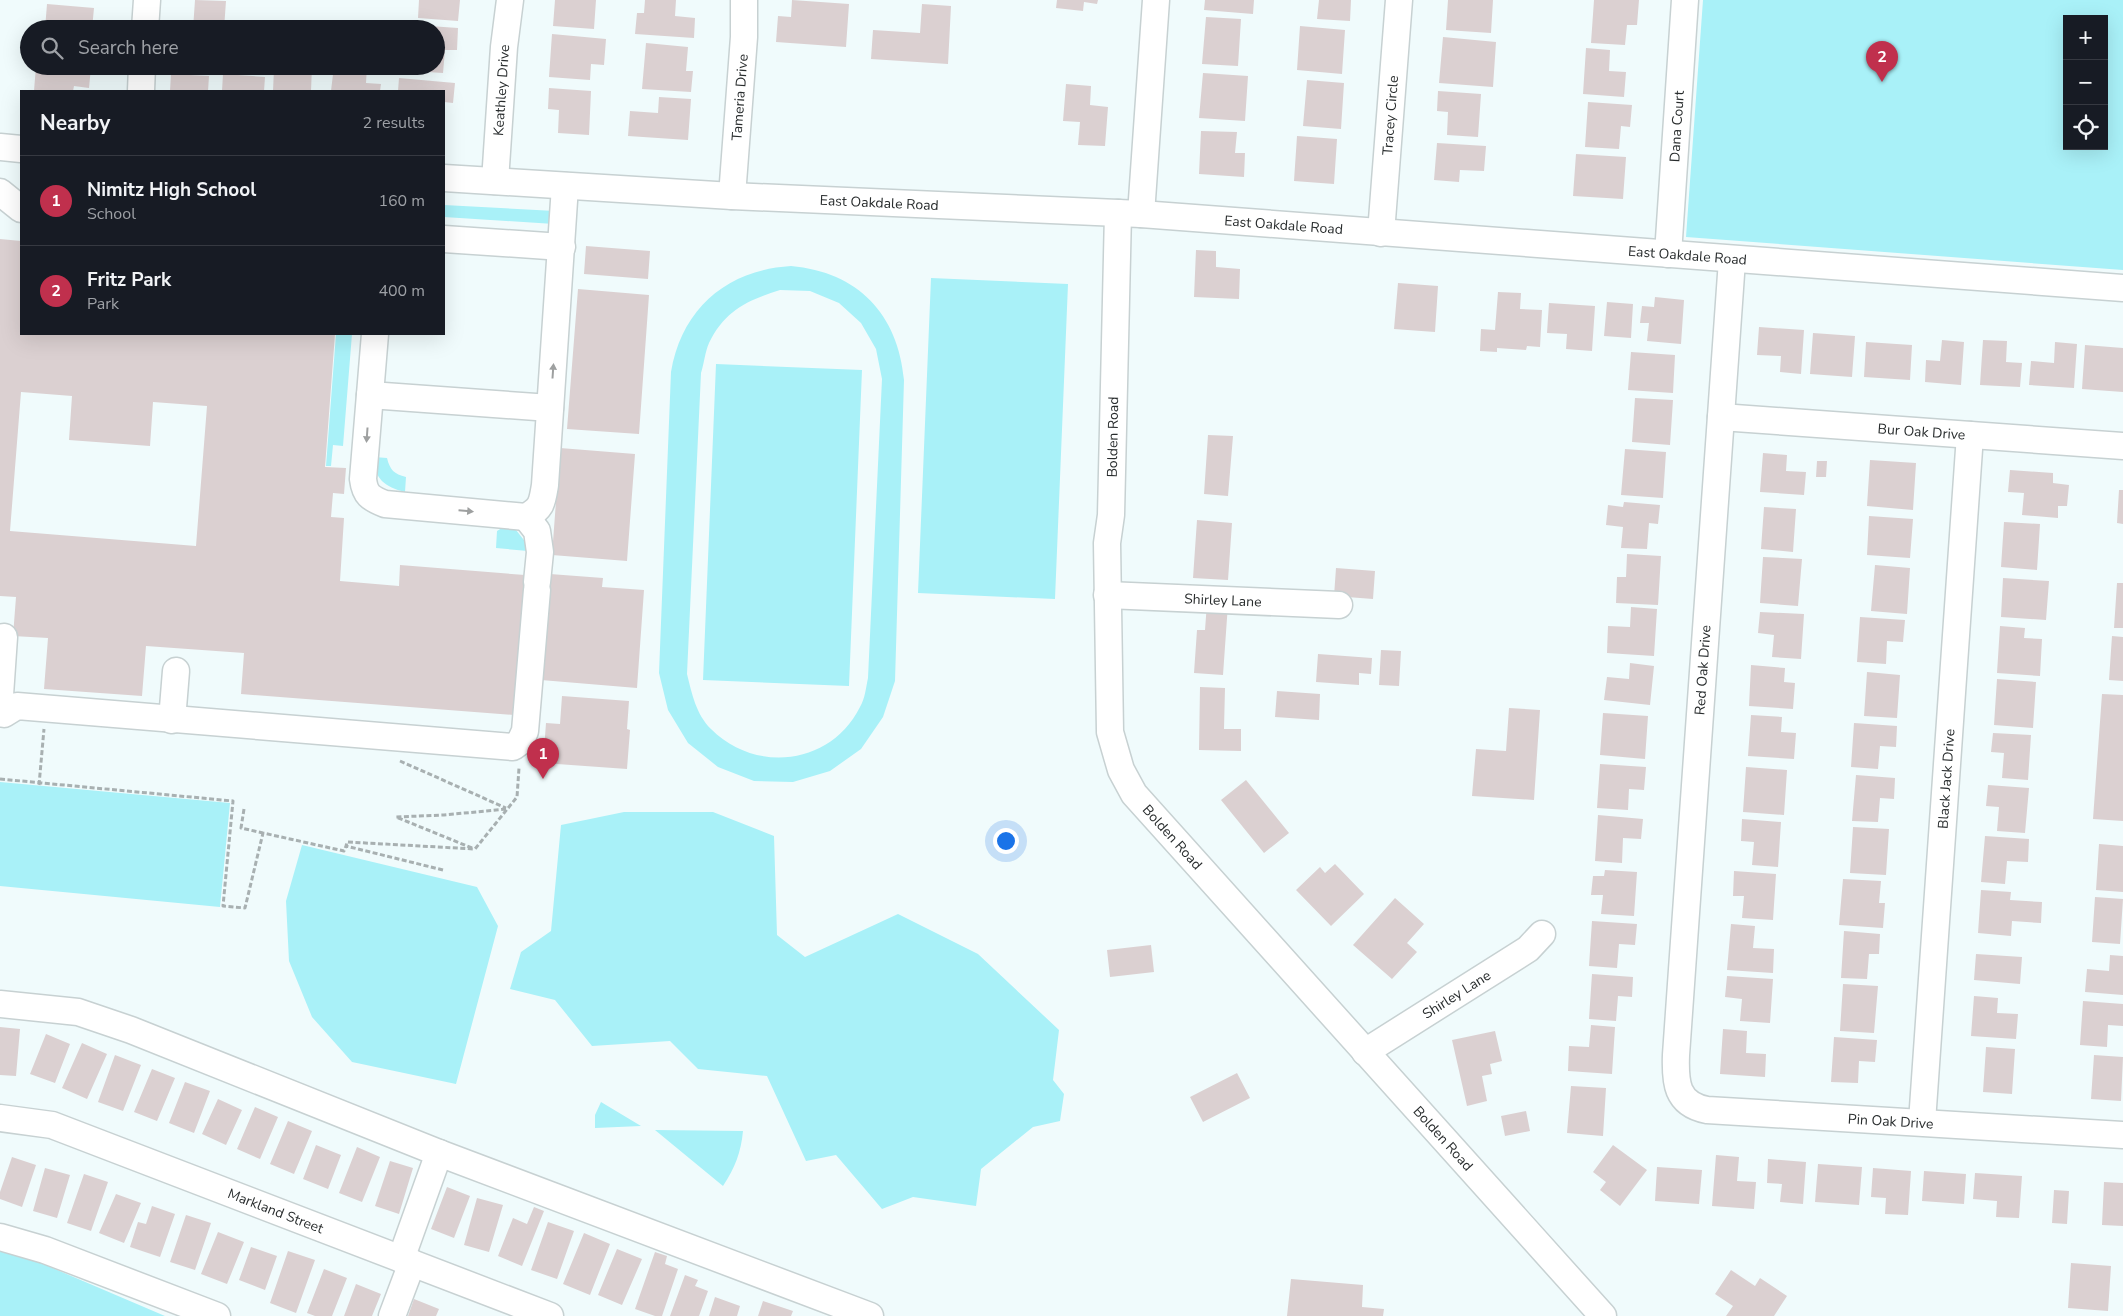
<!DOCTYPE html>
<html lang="en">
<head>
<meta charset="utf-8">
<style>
	body { margin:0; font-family:"Nunito Sans",sans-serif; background:#242831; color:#f1f3f6 }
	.controls { position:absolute; right:15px; top:15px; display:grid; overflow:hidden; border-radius:0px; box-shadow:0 5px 20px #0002 }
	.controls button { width:45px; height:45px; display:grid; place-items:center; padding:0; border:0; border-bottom:1px solid #363941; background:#171b24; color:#f1f3f6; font:25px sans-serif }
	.you { position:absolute; left:1005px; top:840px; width:18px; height:18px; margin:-12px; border:4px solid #fff; border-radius:50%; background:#1a73e8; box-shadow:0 0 0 8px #1a73e833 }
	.badge { display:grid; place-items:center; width:32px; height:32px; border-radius:50%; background:#c0304d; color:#fff; font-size:16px; font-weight:700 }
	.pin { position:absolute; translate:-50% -41px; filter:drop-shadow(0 1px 2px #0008) }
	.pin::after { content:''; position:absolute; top:26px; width:18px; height:15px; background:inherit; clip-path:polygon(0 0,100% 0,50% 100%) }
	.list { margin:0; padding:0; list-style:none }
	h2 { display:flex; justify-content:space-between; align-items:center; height:65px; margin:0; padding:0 20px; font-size:21px }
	h2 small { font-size:16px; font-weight:400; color:#9ea1a6 }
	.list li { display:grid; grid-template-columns:32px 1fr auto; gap:15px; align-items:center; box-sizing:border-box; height:90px; padding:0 20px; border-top:1px solid #363941 }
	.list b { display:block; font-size:19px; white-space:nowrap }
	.list p { margin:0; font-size:16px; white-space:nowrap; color:#9ea1a6 }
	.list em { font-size:16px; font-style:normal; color:#9ea1a6 }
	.icon { flex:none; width:28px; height:28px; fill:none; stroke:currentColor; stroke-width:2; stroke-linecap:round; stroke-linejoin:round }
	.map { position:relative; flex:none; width:2123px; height:1316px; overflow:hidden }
	.search { position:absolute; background:#171b24; box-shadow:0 5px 20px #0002; left:20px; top:20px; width:425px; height:55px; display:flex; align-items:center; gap:12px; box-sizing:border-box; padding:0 18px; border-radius:28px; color:#9ea1a6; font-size:19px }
	.panel { position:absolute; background:#171b24; box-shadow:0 5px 20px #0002; left:20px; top:90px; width:425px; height:245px; border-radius:0px }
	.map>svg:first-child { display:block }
	.green { fill:#a9f1f8; fill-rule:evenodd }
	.building { fill:#dbd0d1; fill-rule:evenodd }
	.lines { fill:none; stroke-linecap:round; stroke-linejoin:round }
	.minor-casing { stroke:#c7d1d2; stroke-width:29 }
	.path { stroke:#a8b0b1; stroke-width:3; stroke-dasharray:5 2.5; stroke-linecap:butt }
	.minor { stroke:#fff; stroke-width:26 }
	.oneway { fill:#9ea0a0 }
	.labels { text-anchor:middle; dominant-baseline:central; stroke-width:4; stroke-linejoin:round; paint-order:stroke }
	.street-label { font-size:14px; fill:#282c2d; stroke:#fff }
</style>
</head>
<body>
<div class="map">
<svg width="2123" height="1316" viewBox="0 0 2123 1316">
	<rect width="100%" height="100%" fill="#f0fbfc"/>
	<!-- green -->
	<path class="green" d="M1703,0H2123V270L1686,237ZM2067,19H2104V146H2067Z
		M444,205L555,211L554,224L444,217Z
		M791,266C858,272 898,314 904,380L895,681L883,717L861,749L830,771L793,782L754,781L718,767L688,743L668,710L659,673L671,372C682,308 727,270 791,266ZM780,290L810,291L839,303L861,323L876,349L882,379L868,678C866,687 865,699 860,707C831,765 756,774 711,729C696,714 692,694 687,674L701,373C704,364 705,352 709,343C725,310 748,300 780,290Z
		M931,278L1068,284L1055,599L918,593Z
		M336,334H352L343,446L333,445L331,466H326Z
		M716,364L862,370L849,686L703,680Z
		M374,457L387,458C390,470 394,474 406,477L405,492C385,487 374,479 374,457Z
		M502,528L516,530L527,544L528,551L496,548L497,531Z
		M0,782L230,803L220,907L0,886Z
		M624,812H713L774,836L777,935L805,957L898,914L978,954L1059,1030L1053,1080L1064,1094L1060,1121L1033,1127L981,1169L976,1206L913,1197L882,1209L836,1155L806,1161L767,1076L698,1069L670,1041L592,1046L555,1000L510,989L521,952L551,931L561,825Z
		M302,845L477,887L498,926L456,1084L352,1062L312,1017L289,961L286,901Z
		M601,1102L641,1126L595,1128V1115Z
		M655,1130L743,1131C741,1152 735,1168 723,1186Z
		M0,1246H1L165,1316H0Z"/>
	<!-- building -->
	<path class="building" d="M195,0L226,1L224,29H193Z
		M419,0H460L458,21L418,18Z
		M555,0H596L594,29L553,26Z
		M645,0H676L675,16L695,18L694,38L635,34L637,13H644Z
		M792,0L849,4L846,47L776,42L778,16L791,17Z
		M1057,0H1098L1097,4L1084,2L1083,11L1056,8Z
		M1205,0H1254L1253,14L1204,10Z
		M1319,0H1351L1350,21L1317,19Z
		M1448,0H1493L1491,33L1446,30Z
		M1594,0H1639L1637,25H1627L1625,45L1591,43Z
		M47,4L94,8L92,29H45Z
		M922,4L951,6L948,64L871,59L873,30L920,33Z
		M1206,17L1241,19L1238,66L1202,64Z
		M415,25L458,28L457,50H445L443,73L412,71V66H436V29H415Z
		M1300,26L1345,30L1342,74L1297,70Z
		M552,34L606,39L604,65L591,64L590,80L549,77Z
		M1443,37L1496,42L1493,87L1439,83Z
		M646,43L688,47L686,71H693L691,92L642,89Z
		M1586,48L1610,50L1609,71L1626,72L1624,97L1583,94Z
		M36,66L91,67L89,88L74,86L73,91H34Z
		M288,66H312L311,91H273L274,69L288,70Z
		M334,66H367L366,83L381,84L380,91H331Z
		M1203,73L1248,76L1245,121L1199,118Z
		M171,74L209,76L208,91H170Z
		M223,74L265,77L264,91H222Z
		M399,78L455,83L453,103L444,102V91H398Z
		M1307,80L1344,83L1341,129L1303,126Z
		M1066,84L1091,86L1090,105L1108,107L1105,146L1078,145L1080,122L1063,121Z
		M549,88L591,91L589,135L558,133L559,110L548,109Z
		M1438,91L1481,94L1478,137L1447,135L1448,112L1437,111Z
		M659,97L691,99L688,140L628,136L630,111L658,113Z
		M1588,102L1632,105L1630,127L1621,126L1619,149L1585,147Z
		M1201,131L1237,132L1235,153H1245L1244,177L1199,174Z
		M1297,136L1337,139L1334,184L1294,181Z
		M1437,143L1486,146L1484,171L1460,170L1459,182L1434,180Z
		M1576,154L1626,157L1623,199L1573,196Z
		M0,239L21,241V334H335L325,467L346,468L344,494L333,493L331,517L344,518L340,581L399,586L400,565L525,575L550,574L603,578L602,587L644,590L637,688L541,680L548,591L524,589L514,715L241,694L244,653L146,646L142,696L44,689L48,638L13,636L16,597L0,596ZM21,392L72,396L69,440L150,446L153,402L207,406L196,546L10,531Z
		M586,246L650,251L648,279L584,274Z
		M1196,250L1216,251V267L1240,269L1239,299L1194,297Z
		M1398,283L1438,286L1435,332L1394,329Z
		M578,289L649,295L639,434L567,429Z
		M1498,292L1521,293L1520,309L1542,310L1540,347L1527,346L1526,350L1497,348V352L1480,351L1481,329L1495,330Z
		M1655,297L1684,300L1681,344L1647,341L1649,323H1640L1642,306L1654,307Z
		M1607,302L1633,304L1631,338L1604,336Z
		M1549,303L1595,306L1592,351L1566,349L1567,334L1547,333Z
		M1759,327L1804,330L1801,374L1780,372L1781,356L1757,355Z
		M1813,333L1855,336L1852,377L1810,374Z
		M1942,340L1964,342L1961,385L1925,382L1926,360L1940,361Z
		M1983,340L2007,341L2006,362L2022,363L2020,387L1980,385Z
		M1866,342L1912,345L1910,380L1864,377Z
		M2055,342L2077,344L2074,388L2029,385L2031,361L2054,363Z
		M2085,345L2123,348V392L2082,389Z
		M1631,352L1675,355L1673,393L1628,390Z
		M1635,398L1673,400L1670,445L1632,442Z
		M1208,435L1233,436L1228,496L1204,494Z
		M560,448L635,454L627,561L552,555Z
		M1625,449L1666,452L1663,498L1621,495Z
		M1763,453L1787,455L1786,471L1806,472L1804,495L1760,492Z
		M1870,460L1916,463L1913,510L1867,506Z
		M1817,461H1827L1826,477H1816Z
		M2010,470L2053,473V483L2069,485L2067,506H2058V518L2022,515L2024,493L2008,492Z
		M2119,490H2123V524L2117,523Z
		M1624,502L1660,505L1658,524L1649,523L1647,549L1621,548L1623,527L1606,525L1608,505L1623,507Z
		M1764,507L1796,509L1793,552L1761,549Z
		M1869,516L1913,519L1910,558L1867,555Z
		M1197,520L1232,523L1228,580L1193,578Z
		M2004,522L2040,524L2037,570L2001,567Z
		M1627,554L1661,556L1658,605L1616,603L1617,577H1626Z
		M1763,557L1802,559L1798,606L1760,603Z
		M1875,565L1910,568L1907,614L1871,611Z
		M1336,568L1375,571L1373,599L1334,596Z
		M2003,578L2049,581L2046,620L2001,617Z
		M2117,583H2123V628H2114Z
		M1207,603L1228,604L1223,675L1194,673L1197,630H1205Z
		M1631,607L1657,609L1654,656L1607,653L1608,626L1630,627Z
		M1760,612L1804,614L1801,659L1772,657L1774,635L1758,633Z
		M1860,617L1905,620L1903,642L1887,641L1886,664L1857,662Z
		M2000,626L2025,628L2024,638L2042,639L2040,676L1997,673Z
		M2112,636L2123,637V681L2109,680Z
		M1381,650L1401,651L1399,686L1379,685Z
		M1318,654L1372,658L1371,674L1359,673V685L1316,682Z
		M1630,663L1654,666L1650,705L1604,700L1607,677L1629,679Z
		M1751,665L1785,668L1784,682L1795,683L1793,709L1749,706Z
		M1867,672L1900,675L1897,718L1864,716Z
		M1997,679L2036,682L2033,728L1994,725Z
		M1200,687L1225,688L1224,729H1241V751L1199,750Z
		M1277,691L1320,694L1319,720L1275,717Z
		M2102,694L2123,695V821L2093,819Z
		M562,696L629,701L627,729L630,730L627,769L543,763L546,723L560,724Z
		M1509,708L1540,710L1534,800L1472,796L1476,749L1506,751Z
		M1603,713L1648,716L1645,759L1600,755Z
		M1751,715L1782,717L1781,732L1796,733L1794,759L1748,756Z
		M1854,723L1897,726L1896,747L1880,746L1878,769L1851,767Z
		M1993,733L2031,735L2028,780L2002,778L2004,753L1991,752Z
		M1600,764L1646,767L1644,790L1629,789L1628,810L1597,808Z
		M1746,767L1787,770L1784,815L1743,812Z
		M1856,775L1895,778L1894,799L1880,798L1878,822L1852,821Z
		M1246,780L1289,833L1264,853L1221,800Z
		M1988,785L2029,788L2025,833L1997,831L1999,807L1986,806Z
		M1598,815L1643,819L1641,839L1623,838L1622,863L1595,861Z
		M1742,819L1781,822L1778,867L1752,865L1754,842L1741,841Z
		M1853,827L1889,829L1886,875L1850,873Z
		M1985,836L2029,839L2028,862L2007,861L2005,884L1981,882Z
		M2099,844L2123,846V892L2096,890Z
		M1335,864L1364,894L1331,926L1296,890L1320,867L1325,873Z
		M1605,870L1637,872L1634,916L1601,914L1603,895H1591L1593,876H1604Z
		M1734,871L1776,874L1773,920L1742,918L1744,896H1733Z
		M1843,879L1881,881L1879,903H1885L1883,928L1839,925Z
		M1981,890L2011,892L2010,900L2042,902L2041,923L2012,921L2011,936L1978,933Z
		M2095,897L2123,899L2120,944L2092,942Z
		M1395,898L1424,924L1407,943L1417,952L1392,979L1353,945Z
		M1592,921L1637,924L1635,945L1619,944L1617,968L1589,966Z
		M1731,924L1755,926L1753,948L1774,949L1773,973L1727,970Z
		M1844,931L1880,934L1879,954H1869L1867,979L1841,978Z
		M1151,945L1154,972L1110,977L1107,950Z
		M1976,954L2022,957L2020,984L1974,980Z
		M2110,955L2123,956V995L2085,992L2087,969L2109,971Z
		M1592,974L1633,977L1632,997L1618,996L1616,1021L1589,1019Z
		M1727,976L1773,979L1770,1023L1740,1021L1742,999L1725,997Z
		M1843,984L1878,986L1874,1033L1840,1031Z
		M1974,996L1998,998L1997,1013L2018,1014L2016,1039L1971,1036Z
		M2083,1001L2123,1004V1026L2108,1025L2107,1047L2080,1045Z
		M1591,1025L1615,1027L1612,1074L1568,1071L1569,1046L1589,1047Z
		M0,1027L20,1029L16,1076L0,1075Z
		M1723,1029L1747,1031L1746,1053L1766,1054L1765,1077L1720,1074Z
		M1495,1031L1502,1061L1490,1064L1492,1074L1482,1076L1487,1101L1467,1106L1452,1040Z
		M46,1034L70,1044L55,1083L30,1074Z
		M1834,1037L1877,1040L1875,1062L1859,1061L1858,1083L1831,1082Z
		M82,1043L107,1054L87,1099L62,1088Z
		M1986,1047L2015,1049L2012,1094L1983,1092Z
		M115,1055L141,1065L123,1111L98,1102Z
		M2094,1055L2123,1057L2121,1101L2091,1099Z
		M152,1069L175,1078L157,1121L134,1112Z
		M1237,1073L1250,1098L1203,1122L1190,1097Z
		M185,1082L210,1091L194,1133L169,1123Z
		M1571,1086L1606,1088L1603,1136L1567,1133Z
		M218,1099L242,1110L226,1145L202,1134Z
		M255,1107L278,1117L260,1159L237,1149Z
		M1526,1111L1530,1131L1505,1136L1501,1116Z
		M288,1121L312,1131L294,1174L270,1164Z
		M316,1145L341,1155L328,1189L303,1179Z
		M1613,1145L1647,1170L1620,1206L1600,1190L1606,1182L1593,1172Z
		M357,1147L380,1157L362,1202L339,1193Z
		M1716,1155L1739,1157L1737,1181L1756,1182L1754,1209L1712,1206Z
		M12,1157L36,1165L22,1207L0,1199V1192Z
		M1768,1159L1806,1162L1803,1204L1780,1202L1782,1184L1767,1183Z
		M390,1161L413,1168L399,1214L375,1206Z
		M1818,1164L1862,1167L1859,1205L1815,1202Z
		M1657,1167L1702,1170L1699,1204L1655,1201Z
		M45,1168L70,1175L57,1218L33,1211Z
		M1873,1168L1911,1171L1908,1215L1885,1214L1886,1198L1871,1197Z
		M1924,1171L1966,1174L1964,1204L1922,1201Z
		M1975,1173L2022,1176L2019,1218L1996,1217L1997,1201L1973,1199Z
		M84,1174L108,1182L91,1231L67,1223Z
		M2104,1182L2123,1183V1226L2102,1225Z
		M447,1187L470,1196L454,1238L431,1229Z
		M2054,1190L2069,1191L2067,1224L2052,1223Z
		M116,1194L141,1203L124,1243L99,1233Z
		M477,1198L503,1205L489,1252L464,1245Z
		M152,1206L175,1214L160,1257L130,1247L138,1222L146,1224Z
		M534,1207L544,1211L522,1266L498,1256L513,1218L527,1224Z
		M186,1215L211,1223L195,1270L170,1262Z
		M548,1222L574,1231L557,1279L531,1270Z
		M218,1232L244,1242L227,1284L201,1274Z
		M584,1233L610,1244L590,1295L563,1284Z
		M251,1247L277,1256L265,1290L239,1280Z
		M617,1249L642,1259L622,1305L598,1295Z
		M288,1251L315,1260L296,1313L270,1303Z
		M655,1252L667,1256L665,1264L678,1269L662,1316H655L635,1309Z
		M2071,1263L2111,1266L2108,1311L2068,1308Z
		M324,1269L347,1278L332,1316H315L307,1313Z
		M1731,1270L1755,1286L1760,1278L1787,1296L1774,1316H1726L1733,1306L1715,1294Z
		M685,1275L698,1280L695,1286L708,1291L699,1316H670Z
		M1291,1279L1363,1285L1362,1307L1384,1309L1383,1316H1287Z
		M356,1284L381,1294L372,1316H344Z
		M715,1297L740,1306L737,1316H709Z
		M414,1299L439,1309L436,1316H408Z
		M763,1301L793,1311L791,1316H758Z"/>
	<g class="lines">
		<defs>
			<g id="minor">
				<path d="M145,29L147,0"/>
				<path d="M141,91L142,66"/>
				<path d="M0,147L21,149"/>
				<path id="s1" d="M444,178L732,196L1141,214L2123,288"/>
				<path id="s2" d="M495,181L504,47L510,0"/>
				<path d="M0,192L21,209"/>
				<path id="s3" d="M732,196L744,37V0"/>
				<path id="s4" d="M1118,213L1111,515L1107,543L1110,732L1121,770L1134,794L1603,1316"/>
				<path d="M1141,214L1156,0"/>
				<path id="s5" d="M1381,233L1399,0"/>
				<path d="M444,239L562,247"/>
				<path id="s6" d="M1668,254L1685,0"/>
				<path id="s7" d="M1732,260L1676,1055C1675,1082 1676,1104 1707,1110L2123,1135"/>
				<path d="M375,334L363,479C365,495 370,498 385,504L526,517C542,508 542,503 545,485L565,186"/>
				<path d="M370,395L550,408"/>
				<path id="s8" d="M1721,417L2123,446"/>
				<path d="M526,517L537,531L540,552L537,582"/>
				<path id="s9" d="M1107,595L1339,605"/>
				<path d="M0,695L4,637"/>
				<path d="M0,713L4,714L17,706L513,747L520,742L525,731L537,590"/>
				<path d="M172,720L176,671"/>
				<path d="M0,1004L78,1012L131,1030L439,1153L870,1316"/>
				<path id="s10" d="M1365,1052L1528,949L1542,934"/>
				<path id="s11" d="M0,1118L52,1125L550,1316"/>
				<path id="s12" d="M1922,1122L1970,435"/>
				<path d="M0,1237L45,1250L217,1316"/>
				<path d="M401,1259L439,1153"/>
				<path d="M392,1316L412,1263"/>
			</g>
		</defs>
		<!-- minor casing -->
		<use href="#minor" class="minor-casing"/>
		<!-- path -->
		<path class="path" d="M400,761L506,808
			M0,779L233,801L223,906L245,908L263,833L344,851L346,846
			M39,785L44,729
			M244,809L241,828L263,833
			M472,848L396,817L444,815L507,809
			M443,870L346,846L347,842L475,849L517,797L519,768"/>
		<!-- minor -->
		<use href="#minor" class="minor"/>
	</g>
	<!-- one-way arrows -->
	<defs><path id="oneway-solid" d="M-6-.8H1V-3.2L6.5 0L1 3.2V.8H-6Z" transform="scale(1.25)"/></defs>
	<g class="oneway">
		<use href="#oneway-solid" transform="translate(553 371) rotate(-86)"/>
		<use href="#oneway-solid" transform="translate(367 435) rotate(94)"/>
		<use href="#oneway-solid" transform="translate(466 511) rotate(5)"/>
	</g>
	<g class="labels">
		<!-- street labels -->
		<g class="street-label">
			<text stroke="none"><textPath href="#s2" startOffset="91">Keathley Drive</textPath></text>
			<text stroke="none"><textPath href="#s3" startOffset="99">Tameria Drive</textPath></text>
			<text stroke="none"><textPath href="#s5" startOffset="118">Tracey Circle</textPath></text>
			<text stroke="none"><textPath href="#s6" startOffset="128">Dana Court</textPath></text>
			<text stroke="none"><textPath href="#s1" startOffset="436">East Oakdale Road</textPath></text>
			<text stroke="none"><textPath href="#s1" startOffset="841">East Oakdale Road</textPath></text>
			<text stroke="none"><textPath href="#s1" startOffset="1246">East Oakdale Road</textPath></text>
			<text stroke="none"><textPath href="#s8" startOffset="201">Bur Oak Drive</textPath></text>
			<text transform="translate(1113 437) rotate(-89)">Bolden Road</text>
			<text stroke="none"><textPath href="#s9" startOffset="116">Shirley Lane</textPath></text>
			<text transform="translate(1703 670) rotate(-86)">Red Oak Drive</text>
			<text stroke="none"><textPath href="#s12" startOffset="344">Black Jack Drive</textPath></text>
			<text stroke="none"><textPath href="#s4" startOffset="644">Bolden Road</textPath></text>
			<text stroke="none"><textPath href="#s10" startOffset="108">Shirley Lane</textPath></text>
			<text stroke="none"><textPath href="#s7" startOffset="1052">Pin Oak Drive</textPath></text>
			<text stroke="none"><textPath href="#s4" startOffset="1049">Bolden Road</textPath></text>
			<text stroke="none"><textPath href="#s11" startOffset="292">Markland Street</textPath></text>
		</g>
	</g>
</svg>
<div class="controls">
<button>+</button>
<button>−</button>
<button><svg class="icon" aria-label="locate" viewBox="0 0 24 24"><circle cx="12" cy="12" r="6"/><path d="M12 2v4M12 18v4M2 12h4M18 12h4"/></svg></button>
</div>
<div class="you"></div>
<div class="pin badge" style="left:543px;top:779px">1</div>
<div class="pin badge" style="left:1882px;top:82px">2</div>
<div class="search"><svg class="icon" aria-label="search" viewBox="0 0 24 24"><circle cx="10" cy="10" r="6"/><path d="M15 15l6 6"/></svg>Search here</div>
<section class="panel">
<h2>Nearby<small>2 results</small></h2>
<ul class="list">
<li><span class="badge">1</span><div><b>Nimitz High School</b><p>School</p></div><em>160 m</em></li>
<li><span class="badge">2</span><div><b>Fritz Park</b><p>Park</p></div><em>400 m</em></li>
</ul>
</section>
</div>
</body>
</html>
